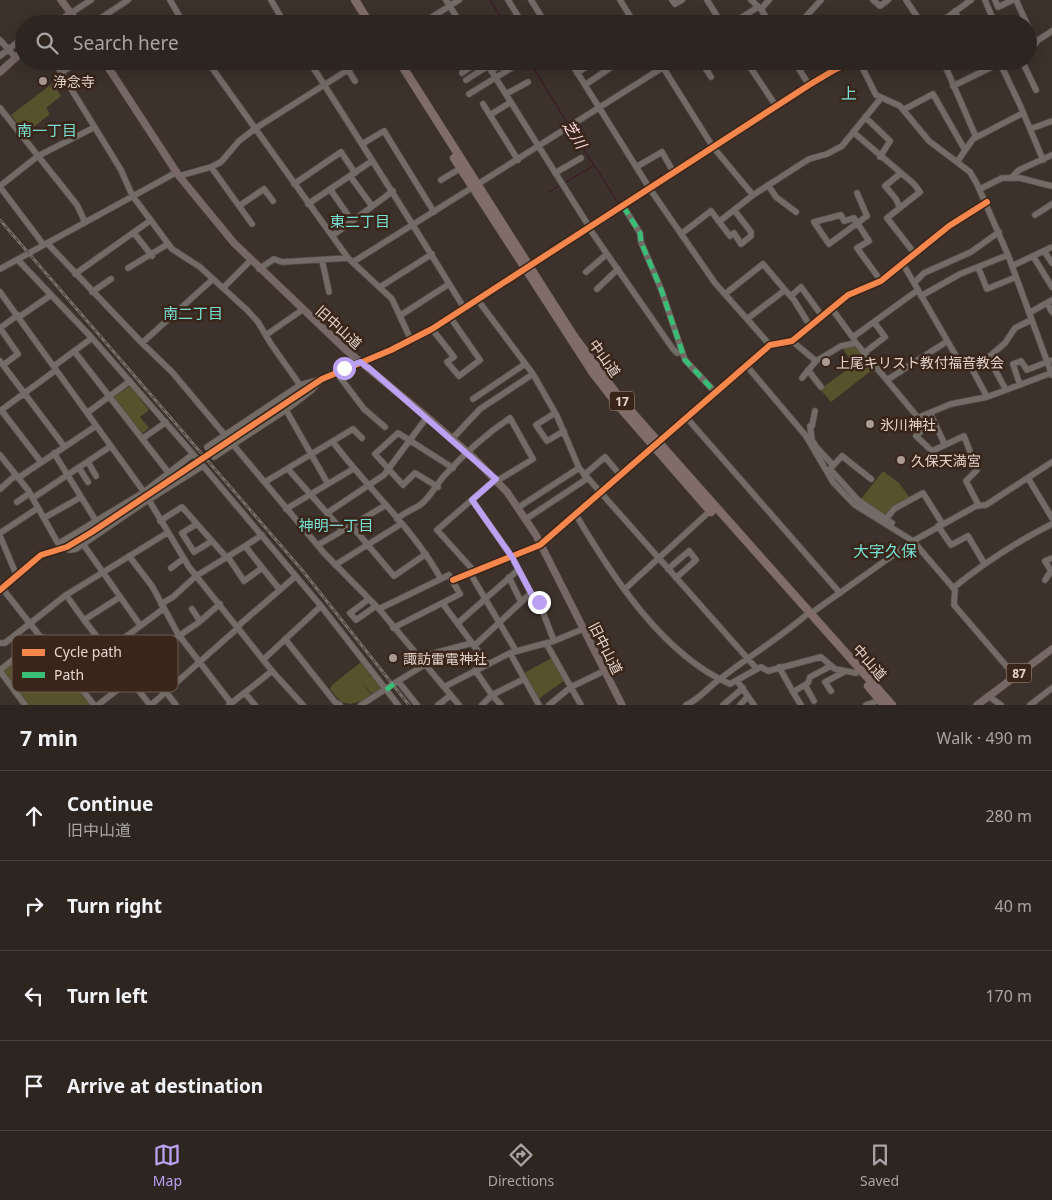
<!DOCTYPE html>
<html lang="en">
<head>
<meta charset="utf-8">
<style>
	body { margin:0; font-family:"Noto Sans","Noto Sans JP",sans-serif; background:#352d29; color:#f1f3f6 }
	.stop { position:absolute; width:15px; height:15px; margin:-11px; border:4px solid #bca0f2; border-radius:50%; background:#fff }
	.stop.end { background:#bca0f2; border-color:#fff; box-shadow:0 1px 5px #0008 }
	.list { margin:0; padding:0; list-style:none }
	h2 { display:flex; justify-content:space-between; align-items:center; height:65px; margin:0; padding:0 20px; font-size:21px }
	h2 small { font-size:16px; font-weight:400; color:#a7a5a5 }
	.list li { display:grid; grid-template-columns:32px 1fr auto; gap:15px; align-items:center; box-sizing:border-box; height:90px; padding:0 20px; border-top:1px solid #48423e }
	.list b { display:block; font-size:19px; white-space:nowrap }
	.list p { margin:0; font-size:16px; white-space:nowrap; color:#a7a5a5 }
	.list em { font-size:16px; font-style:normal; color:#a7a5a5 }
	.icon { flex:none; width:28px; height:28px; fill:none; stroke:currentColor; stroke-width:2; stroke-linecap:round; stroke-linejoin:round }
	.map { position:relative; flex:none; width:1052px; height:705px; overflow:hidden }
	.search { position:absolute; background:#2d2520; box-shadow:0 5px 20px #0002; left:15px; right:15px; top:15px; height:55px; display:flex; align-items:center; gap:12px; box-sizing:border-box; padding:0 18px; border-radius:28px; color:#a7a5a5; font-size:19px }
	.sheet { height:425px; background:#2d2520 }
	nav { display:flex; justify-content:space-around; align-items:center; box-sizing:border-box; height:70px; border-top:1px solid #48423e; background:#2d2520; font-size:14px; color:#a7a5a5 }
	nav a { display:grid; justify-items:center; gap:2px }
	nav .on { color:#bca0f2 }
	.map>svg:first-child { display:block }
	.green { fill:#56522b }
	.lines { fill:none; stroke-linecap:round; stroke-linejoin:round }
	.stream { stroke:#3e1324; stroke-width:1 }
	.minor-tunnel { stroke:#554a43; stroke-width:5.5; stroke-dasharray:5.5 3; stroke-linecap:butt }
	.minor-casing { stroke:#584e49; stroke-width:7 }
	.major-casing { stroke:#584e49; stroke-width:8 }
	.highway-casing { stroke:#584e49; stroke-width:9 }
	.minor { stroke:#736b66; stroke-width:5.5 }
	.major { stroke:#786865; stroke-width:7 }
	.highway { stroke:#806d6a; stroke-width:8 }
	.rail-casing { stroke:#786e6a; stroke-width:3 }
	.rail { stroke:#392519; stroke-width:1; stroke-dasharray:4; stroke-linecap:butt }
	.quiet { stroke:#3abd76; stroke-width:5; stroke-dasharray:10 5; stroke-linecap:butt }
	.cycleway-casing { stroke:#392519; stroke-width:9 }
	.cycleway { stroke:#f5874c; stroke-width:6 }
	.route { stroke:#bca0f2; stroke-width:6 }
	.poi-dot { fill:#a99c95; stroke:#392519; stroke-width:2 }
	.labels { text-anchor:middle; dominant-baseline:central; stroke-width:5; stroke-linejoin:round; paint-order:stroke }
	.shield { fill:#392519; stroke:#b0a098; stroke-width:1 }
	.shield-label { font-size:12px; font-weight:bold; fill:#e3d5ce }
	.poi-label { font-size:14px; fill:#e3d5ce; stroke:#392519; text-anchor:start }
	.street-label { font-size:14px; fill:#e3d5ce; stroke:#392519 }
	.neighbourhood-label { font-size:15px; fill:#78e1d4; stroke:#392519 }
	.water-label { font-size:15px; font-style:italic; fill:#f9d5e0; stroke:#392519 }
	.quarter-label { font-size:16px; fill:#78e1d4; stroke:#392519 }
	.key { fill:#392519; stroke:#6c5a4f; stroke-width:1 }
	.key-label { font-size:14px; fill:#e3d5ce }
</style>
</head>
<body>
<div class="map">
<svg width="1052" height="705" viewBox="0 0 1052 705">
	<rect width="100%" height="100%" fill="#3c312b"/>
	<!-- green -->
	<path class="green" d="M53,83L61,96L46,108L50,114L25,134L11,115Z
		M855,342L876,367L831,402L820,389L854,365L841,346Z
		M130,386L149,410L140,417L149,428L141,434L113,398Z
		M883,471L899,483L910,498L884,515L861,499Z
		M41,642L89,704V705H28L3,670Z
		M552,658L565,680L537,700L522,674Z
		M361,662L371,674L368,677L372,675L382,688L373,695L362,682L373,697L351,704L341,702L330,689L332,685Z"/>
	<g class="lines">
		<!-- stream -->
		<path class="stream" d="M490,0L505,24
			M529,61L568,124
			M570,128L619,204
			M564,183L593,166
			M549,192L561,185"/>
		<!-- minor-tunnel -->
		<path class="minor-tunnel" d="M130,505L257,423"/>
		<defs>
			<path id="minor" d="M170,0L184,24
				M271,0L285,24
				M446,0L461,24
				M508,0L523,24
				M531,0L546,24
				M620,0L635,24
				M672,0L675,4L682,0
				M707,0L722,24
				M751,0L761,9L770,24
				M873,0L880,6L888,0
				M906,0L922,24
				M985,0L995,24
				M995,0L998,7L1013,0
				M1016,0L1027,24
				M761,9L769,0
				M955,11L961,24
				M71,13L91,0
				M92,24L128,0
				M421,24L459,0
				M731,24L758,7
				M799,24L821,0
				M938,24L971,0
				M1028,26L1036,43
				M0,40L16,58
				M1028,47L1052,31
				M0,56L24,37
				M54,61L121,170L132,195L172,249L200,267L247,310L258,322L271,344L300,385
				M207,61L348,258L392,299L411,340
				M309,61C362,144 413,224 464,308
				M485,61L590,228
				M570,61L650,189L715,283L770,345
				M625,61L628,66L635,61
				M659,61L713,147L753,195
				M701,61L711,77
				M746,61L776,106
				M794,61L809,85
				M859,61L876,95L900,106L929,141L970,172L977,184L1008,255L1052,375
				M943,61L976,137
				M1003,61L1000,63L1020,105L1043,160
				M1022,61L1036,90
				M348,70L355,81
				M491,71L507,61
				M62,72L80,61
				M462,73L479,61
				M577,73L595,61
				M466,80L488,66
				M585,85L610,68L605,61
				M953,86L1000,63
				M469,94L518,64
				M506,94L528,82
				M483,104L518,160
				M0,108L77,205L85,222
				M903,110L933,94L965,150
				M490,115L511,102
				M865,117L890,141L880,157
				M1030,129L1052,121
				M853,132L914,184L920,192L887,218L915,254
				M362,144L384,131L434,212
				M957,162L973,139L1023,113
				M211,167L252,224
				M636,167L662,152L674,173
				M555,173L581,158
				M179,176L211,167L221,162L239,141L256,128L362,61
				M350,176L372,206
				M1011,178L1019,170L1052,155
				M441,180L461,168
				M294,184L341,152L355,173
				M478,184L673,61
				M768,185L776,197L796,212
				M0,186L38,156L93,128
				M0,187L43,244
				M330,189L352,221
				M980,189L1002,178H1020L1052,186
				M857,193L867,216L829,244L814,222L841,215L844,221L854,218L869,241L857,248L881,281
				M308,204L372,161
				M239,206L264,189L273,201
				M623,206L640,233L641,242L661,289L685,360L715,392
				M900,208L896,199L885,186L901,173
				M1035,215L1052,204
				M720,221L753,195L809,159L827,154L842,146L881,98
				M589,228L673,349L677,353L682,351
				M134,233L152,256
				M681,234L711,211L730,236L734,233L741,244L751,236V232L734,210
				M332,236L393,191
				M47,243L142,343L172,372L324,553L379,609L459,705
				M1044,251L1052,263
				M1033,256L1052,287
				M18,260L92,338L193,454L321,606L398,705
				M322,260L329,292
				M353,262L473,187
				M903,264L963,368L990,356L1005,343L1015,328L1031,320
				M1012,266L1052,247
				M978,267L987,289L1016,277
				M128,268L168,244
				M0,269L177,172
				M259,269L274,259L282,262L348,258
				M586,272L607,254
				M75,274L151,220
				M915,282L924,273L971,252L999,232
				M380,287L432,254
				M223,288L251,260
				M597,289L618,269
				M0,292L144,492L189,567L272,671L303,705
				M92,292L111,279
				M725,294L763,264L785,290
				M791,296L801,287L822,316
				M921,296L960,274L1008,255
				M477,299L533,374L557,416L579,468L757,669L761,667L768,671L821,657L835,669L856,673
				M1047,303L1052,312
				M832,309L854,339
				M1029,313L1052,300
				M401,315L449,284
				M19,317L51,295
				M747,319L785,290L794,300L810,326
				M0,328L18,354L3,365
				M0,328L18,315
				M432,329L454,357L447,362L459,376L480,360L450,317
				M266,335L302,310
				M853,337L918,290
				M792,341L816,361L841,346L856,343L915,414L923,429L916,436L932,451L964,436L977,470L966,481L979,506
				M142,343L213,279
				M74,351L168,472
				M864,353L885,337L874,322
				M988,357L1006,390L1051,373
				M0,361L64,446
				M746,365L806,436L833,482L846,496L855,505L913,541L955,590L954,605L1015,676
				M970,365L987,397
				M54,366L92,338
				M808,370L821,387
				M336,372L364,409L385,427
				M802,378L816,361
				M322,379L312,390L286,410L214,457L207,447L300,385Z
				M887,380L946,342
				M1020,385L1013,364L1021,361L1027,370L1052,360
				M473,399L525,364
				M1,410L41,462
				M286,410L328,484
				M0,411L56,370
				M815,411L812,426H810L812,440L817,448L833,465
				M87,413L130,381
				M555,413L536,425L547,441L564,431
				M930,413L945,445
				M686,417L840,593
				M917,418L951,404L987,397L1006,390
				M257,423L322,379L391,350L432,329L809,85L836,69L857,61
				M142,439L166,422
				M452,439L480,409L533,374
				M333,442C368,489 413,528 441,579
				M54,453L96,521
				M0,455L28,490L59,545
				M88,462L96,476
				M79,468L88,482
				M288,469L342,530
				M584,475L605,457L621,476
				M18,478L96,426
				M1028,478L1052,518
				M871,479L842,456L830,469L858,500L892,523
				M265,482L353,429L362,438
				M438,487L415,473L403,485L375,454L398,433L453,468
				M0,489L16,475
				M33,498L111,446
				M472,500L512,557L531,593L539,602L554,641
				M17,502L30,493
				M519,507L579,468
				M286,509L353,469
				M327,513L384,475L427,417
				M576,515C612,576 663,655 730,684L757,669
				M44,518L81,497
				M397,519C405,512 412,510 420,505C430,498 436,485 444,476C464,454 486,434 510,418L533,459L497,481
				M526,519L588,478
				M886,519L894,509L923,493L942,523
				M160,521L182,507L227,558
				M197,524L182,533L194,552L212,541
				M351,525L394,576L426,554
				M938,526L951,545L968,536L984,563
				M0,533L38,508
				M262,535L245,546L280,590
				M0,536L16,574
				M83,544L140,625
				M318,545L386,505
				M63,548L70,550L76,549L142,504L203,466
				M57,550L61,542L144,492L193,454
				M129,556L152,586L178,634L231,703
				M228,557L244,581L262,568
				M335,565L401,524
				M171,568L183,559
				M668,569L689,551L696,560L676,578
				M474,571L437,530L496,479
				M470,573L516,651
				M509,577L521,602
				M453,580L540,545L770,345L792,341L848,295L881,281L949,226L987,202
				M1045,580L1051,571L1045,561L1052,558
				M2,588L94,705
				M953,588C984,563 1016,542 1052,524
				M625,589L710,511
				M0,590L41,555L67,547L130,505
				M66,595L84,620L120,597
				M369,599L350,613L356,620L376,606
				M161,604L173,597L196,576L245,546
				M443,604L487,663
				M192,609L200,621
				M379,609L449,575L460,594L393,628
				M810,614L913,541L976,506L986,505L1052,462
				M84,620L150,705
				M459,622L518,570
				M238,626L296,576
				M285,639L335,702L340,705
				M0,643H5L66,595L167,533
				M546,643L581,705
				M474,646L531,593
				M510,653L539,705
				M420,657L472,643
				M264,659L321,606
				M91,662L99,672
				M779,667L793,692L808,683L810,677L831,666
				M0,670L42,637
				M475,670L492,695L501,705
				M0,671L25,705
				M125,672L198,623L220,604
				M72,677L163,609
				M738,682L754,705
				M805,685L814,701
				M444,687L510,653L554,641L583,629
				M831,691L825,682L844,672
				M166,692L176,705
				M793,692L801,705
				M245,693L255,705
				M988,696L1001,705
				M98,705L130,680
				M151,705L239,627
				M229,705L272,671
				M361,705L398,681
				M417,705L398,681L426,664
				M438,705L451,695
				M482,705L492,695L524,679
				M549,705L571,687L604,671
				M686,705C700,699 708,687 720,679C748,657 778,639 805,616
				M723,705L743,688
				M740,705L748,696
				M866,705L880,700
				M1030,705L1052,688"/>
			<path id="major" d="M61,0L79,24
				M56,24L71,13
				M104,61L179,176L234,243L346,350L427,417L474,458L507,492L536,535L622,705
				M0,72L24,50
				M977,705L1052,649"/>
			<path id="highway" d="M355,0L370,24
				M399,61L573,335L621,400L892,705
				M454,158L593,373L617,404L711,512
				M868,686L884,705"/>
		</defs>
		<!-- minor casing -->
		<use href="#minor" class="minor-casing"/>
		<!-- major casing -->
		<use href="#major" class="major-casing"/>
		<!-- highway casing -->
		<use href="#highway" class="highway-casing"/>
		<!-- minor -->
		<use href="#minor" class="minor"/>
		<!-- major -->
		<use href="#major" class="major"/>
		<!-- highway -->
		<use href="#highway" class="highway"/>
		<defs>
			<path id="rail" d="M0,220L302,570L409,705"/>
		</defs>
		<!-- rail casing -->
		<use href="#rail" class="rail-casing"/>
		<!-- rail -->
		<use href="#rail" class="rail"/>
		<!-- quiet -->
		<path class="quiet" d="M623,206L640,233L641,242L661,289L685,360L715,392
			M386,690L398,681"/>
		<defs>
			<path id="cycleway" d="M453,580L540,545L770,345L792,341L848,295L881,281L949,226L987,202
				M0,590L41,555L67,547L92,532L322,379L391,350L432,329L809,85L836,69L857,61"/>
		</defs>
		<!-- cycleway casing -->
		<use href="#cycleway" class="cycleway-casing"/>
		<!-- cycleway -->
		<use href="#cycleway" class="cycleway"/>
	</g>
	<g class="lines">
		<!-- route -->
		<path class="route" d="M344,368L360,362L370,369L496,479L472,500L512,557L531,593L539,602"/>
	</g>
	<!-- markers -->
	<g class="poi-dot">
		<circle cx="43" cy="81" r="5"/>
		<circle cx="826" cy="362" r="5"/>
		<circle cx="870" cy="424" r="5"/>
		<circle cx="901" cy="460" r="5"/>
		<circle cx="393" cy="658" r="5"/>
	</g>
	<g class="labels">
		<!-- shield labels -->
		<g class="shield">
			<rect x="609.5" y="391.5" width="25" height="19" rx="4"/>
			<rect x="1006.5" y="663.5" width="25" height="19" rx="4"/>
		</g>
		<g class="shield-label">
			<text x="622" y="401">17</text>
			<text x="1019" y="673">87</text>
		</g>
		<!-- poi labels -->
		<g class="poi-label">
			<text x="53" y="81">浄念寺</text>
			<text x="836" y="362">上尾キリスト教付福音教会</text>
			<text x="880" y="424">氷川神社</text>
			<text x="911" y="460">久保天満宮</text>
			<text x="403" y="658">諏訪雷電神社</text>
		</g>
		<!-- street labels -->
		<g class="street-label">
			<text transform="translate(339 327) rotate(42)">旧中山道</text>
			<text transform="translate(605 358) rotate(54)">中山道</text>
			<text transform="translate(606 648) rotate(63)">旧中山道</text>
			<text transform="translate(870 662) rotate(48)">中山道</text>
		</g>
		<!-- neighbourhood labels -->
		<g class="neighbourhood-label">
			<text x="47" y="130">南一丁目</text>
			<text x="360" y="221">東二丁目</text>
			<text x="193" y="313">南二丁目</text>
			<text x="336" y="525">神明一丁目</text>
		</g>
		<!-- water labels -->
		<g class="water-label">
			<text transform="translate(575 134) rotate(58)">芝川</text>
		</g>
		<!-- quarter labels -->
		<g class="quarter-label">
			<text x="849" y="93">上</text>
			<text x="885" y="551">大字久保</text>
		</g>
	</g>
	<!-- legend -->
	<rect x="12" y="635" width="166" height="57" rx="8" class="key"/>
	<rect x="22" y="649" width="23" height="7" fill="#f5874c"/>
	<rect x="22" y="672" width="23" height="6" fill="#3abd76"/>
	<g class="key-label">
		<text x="54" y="657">Cycle path</text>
		<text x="54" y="680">Path</text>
	</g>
</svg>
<div class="stop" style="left:344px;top:368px"></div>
<div class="stop end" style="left:539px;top:602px"></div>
<div class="search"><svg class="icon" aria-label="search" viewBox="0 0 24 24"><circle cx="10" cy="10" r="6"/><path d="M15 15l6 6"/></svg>Search here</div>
</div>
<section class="sheet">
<h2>7 min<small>Walk · 490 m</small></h2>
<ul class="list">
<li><svg class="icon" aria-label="ahead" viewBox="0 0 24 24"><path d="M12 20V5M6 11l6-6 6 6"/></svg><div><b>Continue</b><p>旧中山道</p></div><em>280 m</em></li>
<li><svg class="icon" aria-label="right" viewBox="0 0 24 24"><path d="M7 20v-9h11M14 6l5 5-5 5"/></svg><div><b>Turn right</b></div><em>40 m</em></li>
<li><svg class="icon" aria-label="left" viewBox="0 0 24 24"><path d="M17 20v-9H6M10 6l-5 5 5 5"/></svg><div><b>Turn left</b></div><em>170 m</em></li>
<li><svg class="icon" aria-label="arrive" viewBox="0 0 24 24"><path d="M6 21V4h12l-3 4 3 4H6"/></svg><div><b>Arrive at destination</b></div></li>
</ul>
</section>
<nav>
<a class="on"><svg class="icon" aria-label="map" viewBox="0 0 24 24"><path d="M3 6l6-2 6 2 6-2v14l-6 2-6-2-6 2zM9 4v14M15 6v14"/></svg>Map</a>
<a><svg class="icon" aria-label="directions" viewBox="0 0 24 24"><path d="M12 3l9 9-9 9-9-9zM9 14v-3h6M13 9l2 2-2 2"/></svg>Directions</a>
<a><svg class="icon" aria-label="saved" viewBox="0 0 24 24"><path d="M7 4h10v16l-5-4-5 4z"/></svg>Saved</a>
</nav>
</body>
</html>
